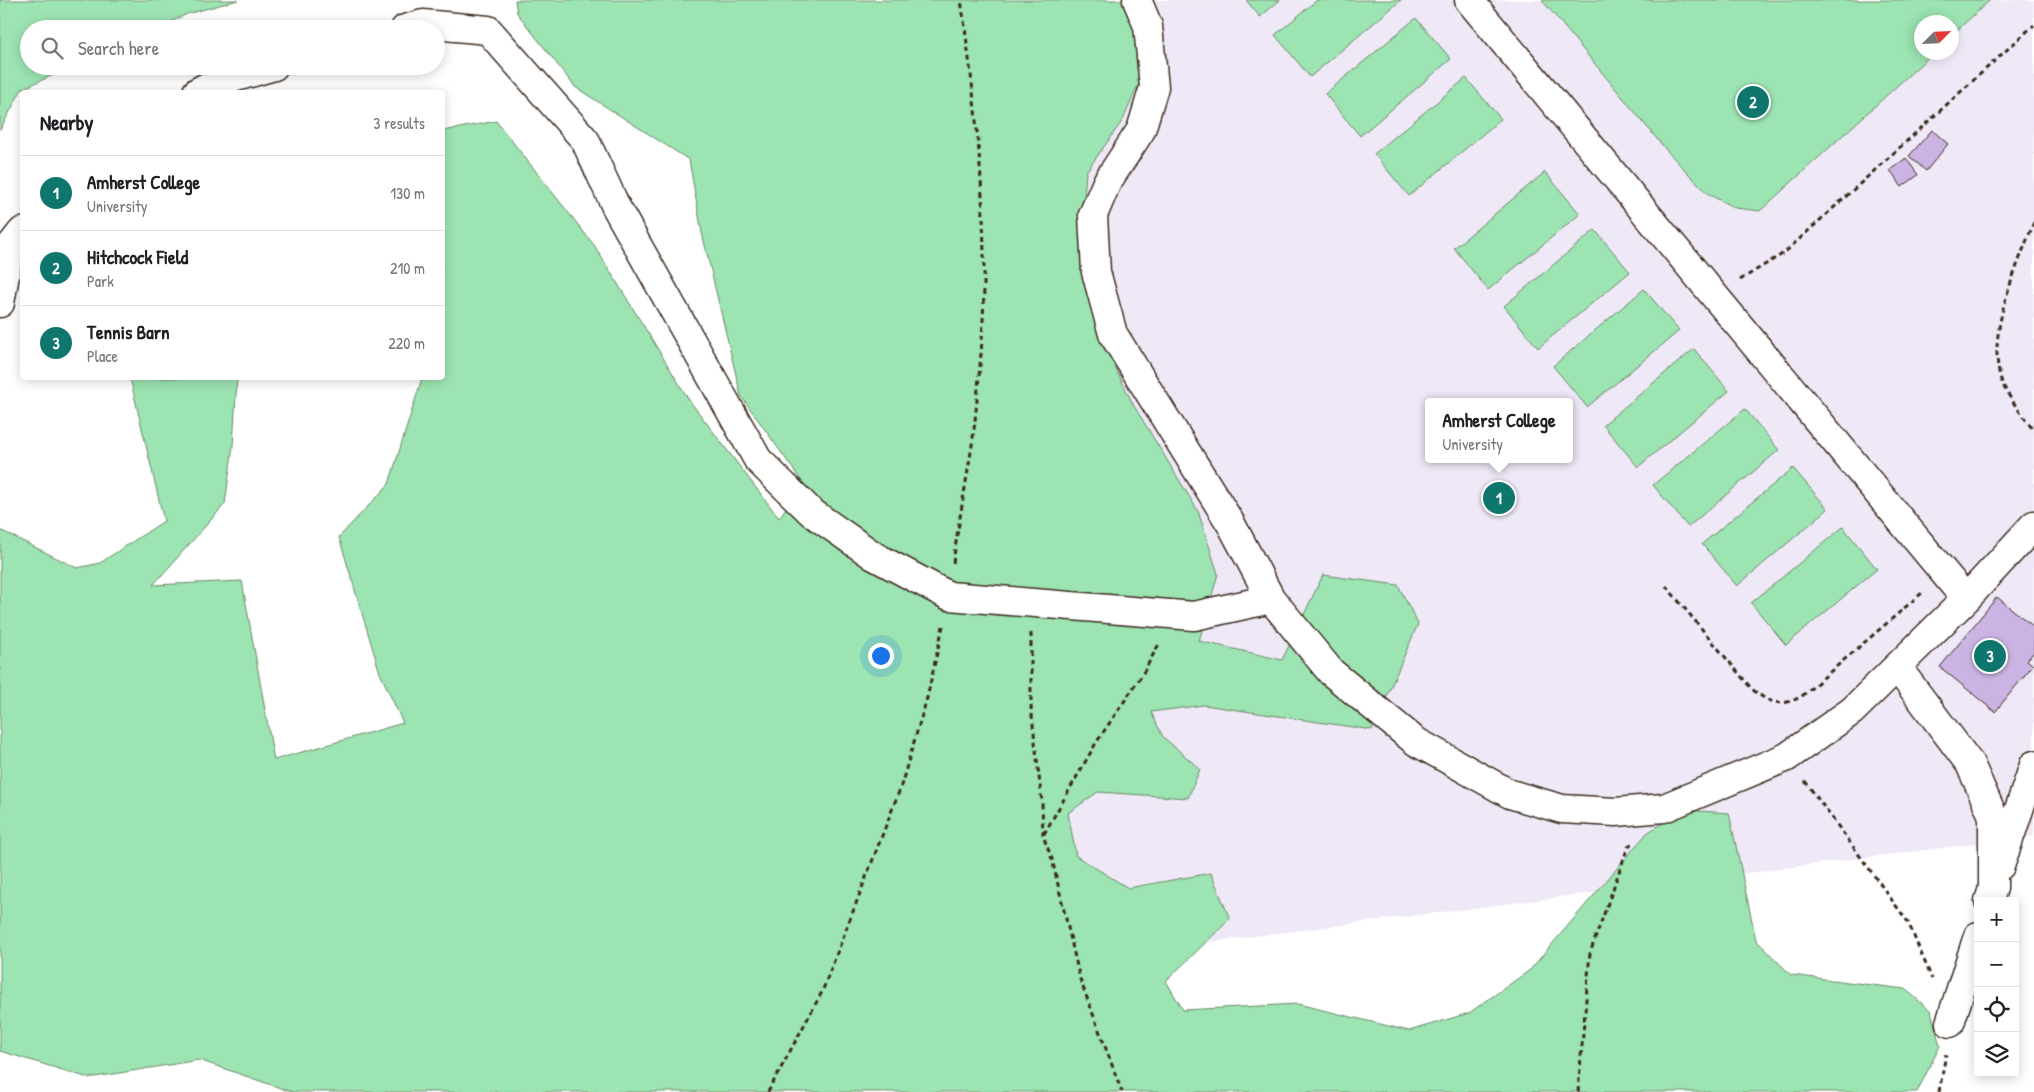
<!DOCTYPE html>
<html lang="en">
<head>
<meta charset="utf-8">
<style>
	body { margin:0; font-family:"Patrick Hand",sans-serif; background:#f6f6f6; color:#202124 }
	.controls { position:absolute; right:15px; bottom:15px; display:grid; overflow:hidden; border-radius:5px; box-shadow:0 2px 12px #0003 }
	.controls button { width:45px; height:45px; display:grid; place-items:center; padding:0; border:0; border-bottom:1px solid #e0e0e0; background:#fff; color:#202124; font:25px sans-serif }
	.compass { position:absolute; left:1914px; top:15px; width:45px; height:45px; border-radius:50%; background:#fff; box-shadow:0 2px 12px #0003; rotate:66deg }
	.you { position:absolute; left:880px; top:655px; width:18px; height:18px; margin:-12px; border:4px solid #fff; border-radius:50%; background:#1a73e8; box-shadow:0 0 0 8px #1a73e833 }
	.badge { display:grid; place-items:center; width:32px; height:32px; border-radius:50%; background:#0f766e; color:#fff; font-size:16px; font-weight:700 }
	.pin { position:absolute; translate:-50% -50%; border:2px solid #fff; box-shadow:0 1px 5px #0006 }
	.popup { position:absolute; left:1425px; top:398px; width:148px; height:65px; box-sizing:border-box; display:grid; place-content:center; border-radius:5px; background:#fff; filter:drop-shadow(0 1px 4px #0005); font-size:16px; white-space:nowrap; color:#757577 }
	.popup b { font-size:19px; color:#202124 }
	.popup::after { content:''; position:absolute; left:50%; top:100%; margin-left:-10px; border:10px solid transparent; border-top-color:#fff }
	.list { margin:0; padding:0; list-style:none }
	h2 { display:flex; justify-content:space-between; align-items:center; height:65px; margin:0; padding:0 20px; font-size:21px }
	h2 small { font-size:16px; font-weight:400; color:#757577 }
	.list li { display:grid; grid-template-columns:32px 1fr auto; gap:15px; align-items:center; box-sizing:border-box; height:75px; padding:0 20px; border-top:1px solid #e0e0e0 }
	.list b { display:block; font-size:19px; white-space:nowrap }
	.list p { margin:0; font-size:16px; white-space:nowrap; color:#757577 }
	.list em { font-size:16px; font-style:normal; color:#757577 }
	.icon { flex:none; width:28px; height:28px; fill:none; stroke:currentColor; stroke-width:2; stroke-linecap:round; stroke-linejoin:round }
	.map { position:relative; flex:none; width:2034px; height:1092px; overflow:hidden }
	.search { position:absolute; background:#fff; box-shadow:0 2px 12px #0003; left:20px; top:20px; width:425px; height:55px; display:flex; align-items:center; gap:12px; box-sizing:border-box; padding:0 18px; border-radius:28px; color:#757577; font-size:19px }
	.panel { position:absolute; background:#fff; box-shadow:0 2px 12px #0003; left:20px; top:90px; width:425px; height:290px; border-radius:5px }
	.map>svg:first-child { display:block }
	.built { fill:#efe8f7; fill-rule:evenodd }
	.green { fill:#9ce4b2; stroke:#6c8768 }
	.building { fill:#cbb4e3; stroke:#3b2a1e }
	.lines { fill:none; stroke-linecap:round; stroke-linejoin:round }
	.minor-casing { stroke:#3b2a1e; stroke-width:31 }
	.path { stroke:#3b2a1e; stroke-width:3; stroke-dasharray:5 4; stroke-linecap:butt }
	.minor { stroke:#fff; stroke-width:28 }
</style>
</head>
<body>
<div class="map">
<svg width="2034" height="1092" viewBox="0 0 2034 1092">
	<rect width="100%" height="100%" fill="#fff"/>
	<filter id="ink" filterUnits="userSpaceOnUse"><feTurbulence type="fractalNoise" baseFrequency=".02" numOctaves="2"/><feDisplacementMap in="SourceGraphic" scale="10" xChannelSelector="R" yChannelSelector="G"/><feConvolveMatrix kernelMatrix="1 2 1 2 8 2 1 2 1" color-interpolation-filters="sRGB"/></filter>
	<g filter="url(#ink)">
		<!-- built -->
		<path class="built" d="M961,0H2034V836L822,992ZM1922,22H1952V52H1922ZM1429,402H1569V459H1429Z"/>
		<!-- green -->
		<path class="green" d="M0,0H238L187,14L156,29H29V66H73L22,89L0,130Z
			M515,0H1127L1136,25L1139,83L1123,120L1086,172L1082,227L1098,333L1134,406L1198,511L1218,574L1199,641L1282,660L1323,575L1398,585L1418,624L1372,730L1204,705L1151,712L1163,737L1200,769L1188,798L1098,792L1068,813L1076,856L1128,888L1211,873L1230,919L1166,981L1183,1010L1298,1004L1409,1031L1469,1013L1530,970L1647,833L1683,810L1729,813L1756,940L1791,975L1905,989L1931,1011L1940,1046L1917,1092H292L199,1060L89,1078L0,1051V530L77,568L100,563L164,521L130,378H237L233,446L225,504L153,585L242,581L274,760L403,723L380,673L339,537L389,484L422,378H442L443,131L496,121L594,245L689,400L779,518L803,483L741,396L702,233L689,160L575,87L517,13Z
			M1246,0H1280L1260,17Z
			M1317,0H1401L1310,77L1275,35Z
			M1542,0H1990L1952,35V22H1922V52L1933,53L1760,211L1735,208L1708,194L1667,151Z
			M1416,18L1451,59L1360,136L1325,94Z
			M1466,78L1501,119L1409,196L1374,154Z
			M1545,172L1580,214L1488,290L1454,248Z
			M1595,230L1630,272L1538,348L1504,306Z
			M1644,289L1679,331L1587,407L1553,366Z
			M1694,349L1729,391L1638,467L1603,425Z
			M1745,409L1779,450L1688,527L1653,485Z
			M1793,468L1828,509L1737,586L1702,544Z
			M1843,527L1877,569L1786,645L1751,603Z"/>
		<!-- building -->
		<path class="building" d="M1932,130L1948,144L1926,171L1909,156Z
			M1906,158L1918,175L1902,187L1890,170Z
			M1997,597L2034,627V652L2027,660L2033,665L1995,712L1940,667Z"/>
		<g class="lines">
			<defs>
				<path id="minor" d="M1137,0L1148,26L1154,87L1141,130L1107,182L1093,215L1096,272L1113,334L1231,524L1271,599
					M1469,0L1966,599L2034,525
					M405,29L423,24L488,30L585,140L616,207L758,460L811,512L874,556L949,596L1194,616L1271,599L1331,672L1415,741L1510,794L1562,809L1616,812L1664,808L1787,757L1852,711L1966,599
					M197,92L212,84L274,66
					M0,303L10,247L22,232
					M1897,667L1970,764L1993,816V888L1989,901
					M2000,866L2034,765
					M1950,1023L1978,936"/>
			</defs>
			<!-- minor casing -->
			<use href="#minor" class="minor-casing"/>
			<!-- path -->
			<path class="path" d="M2034,222C2017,267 1982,340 2004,387C2012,402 2024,417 2034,431
				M1740,280L1784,253L2034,25
				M953,563C958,526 965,489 971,452C976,419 978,386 981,354C990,236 978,117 961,0
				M1666,586L1751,688C1768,703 1781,708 1802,696L1922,593
				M1031,633V707L1042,802L1043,836L1052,859L1080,979L1122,1092
				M1805,781L1908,922L1932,979
				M1044,834L1096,743L1142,675L1159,644
				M768,1092L822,992L900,789L927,698L943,626
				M1578,1092L1590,953L1628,847L1633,842
				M1939,1092L1946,1054"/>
			<!-- minor -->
			<use href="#minor" class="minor"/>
		</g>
	</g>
</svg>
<div class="controls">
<button>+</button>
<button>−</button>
<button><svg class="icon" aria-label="locate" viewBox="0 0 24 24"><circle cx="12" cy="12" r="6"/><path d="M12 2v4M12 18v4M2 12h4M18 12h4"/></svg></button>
<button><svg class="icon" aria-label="layers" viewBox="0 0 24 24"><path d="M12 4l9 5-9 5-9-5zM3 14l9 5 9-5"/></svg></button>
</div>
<svg class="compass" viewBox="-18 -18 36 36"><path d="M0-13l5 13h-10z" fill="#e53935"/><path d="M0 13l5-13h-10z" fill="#757577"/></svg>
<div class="you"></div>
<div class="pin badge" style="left:1499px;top:498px">1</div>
<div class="popup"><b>Amherst College</b>University</div>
<div class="pin badge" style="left:1753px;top:102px">2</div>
<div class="pin badge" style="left:1990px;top:656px">3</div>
<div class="search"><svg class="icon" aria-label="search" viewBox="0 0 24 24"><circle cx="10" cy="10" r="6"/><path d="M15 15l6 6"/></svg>Search here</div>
<section class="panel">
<h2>Nearby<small>3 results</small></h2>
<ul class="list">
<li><span class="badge">1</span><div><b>Amherst College</b><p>University</p></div><em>130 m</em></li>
<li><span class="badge">2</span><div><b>Hitchcock Field</b><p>Park</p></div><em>210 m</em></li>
<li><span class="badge">3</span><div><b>Tennis Barn</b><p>Place</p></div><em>220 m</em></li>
</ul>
</section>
</div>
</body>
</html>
